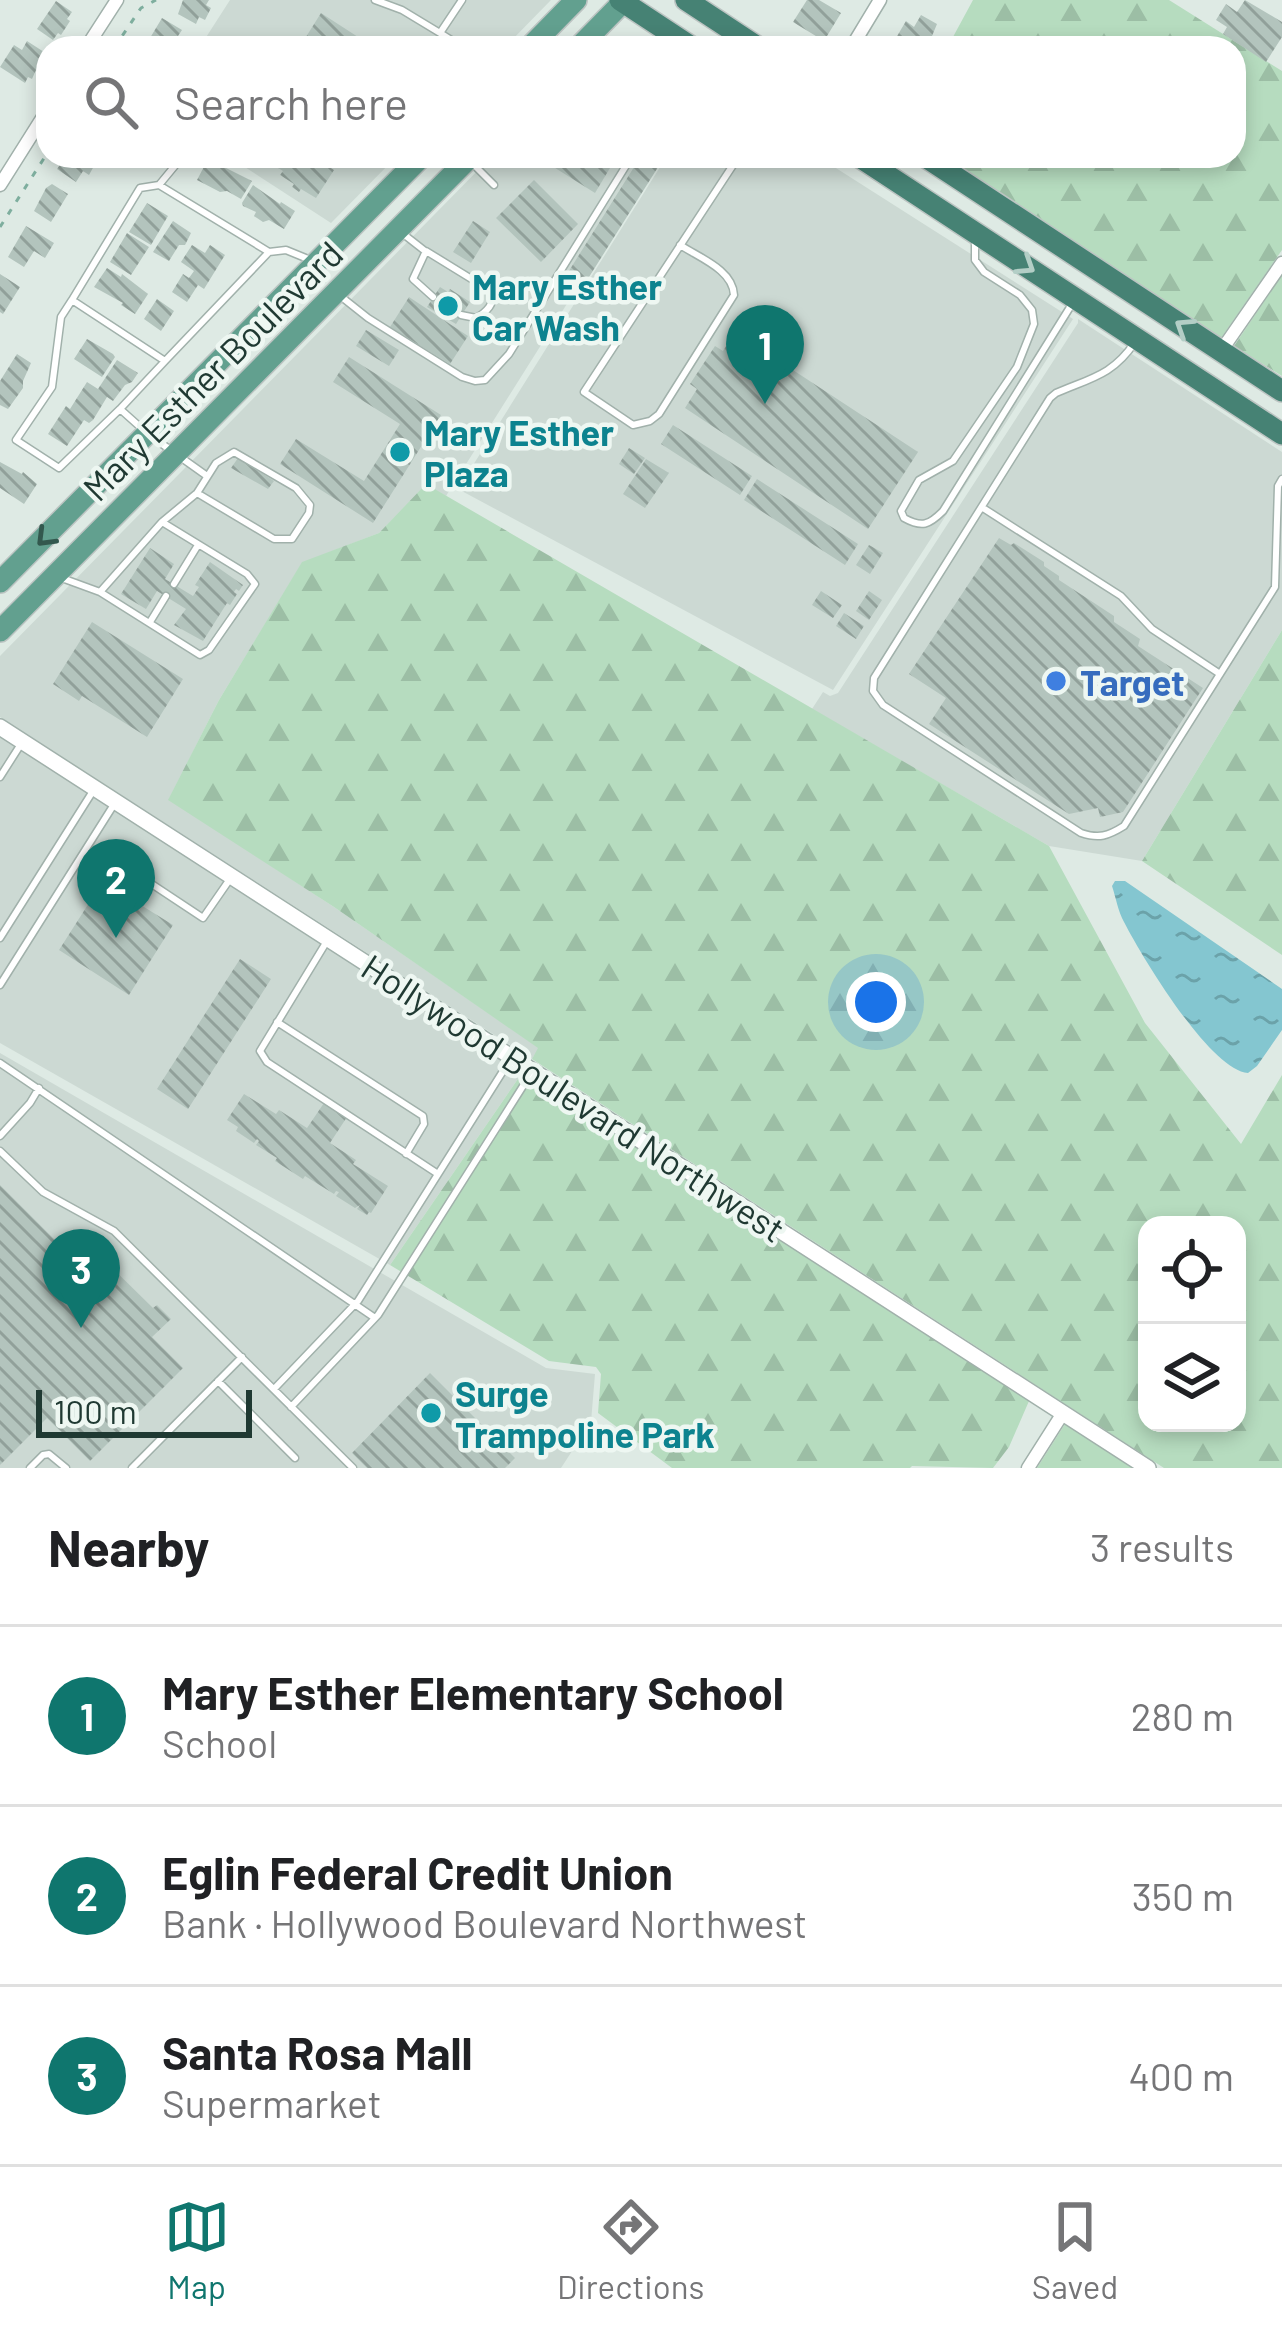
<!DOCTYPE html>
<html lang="en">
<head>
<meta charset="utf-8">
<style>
	body { margin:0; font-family:Barlow,sans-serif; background:#f2f2f2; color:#202124 }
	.controls { position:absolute; right:36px; bottom:36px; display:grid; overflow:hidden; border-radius:24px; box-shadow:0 6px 18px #0003 }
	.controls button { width:108px; height:108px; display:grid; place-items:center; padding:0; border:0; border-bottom:3px solid #e0e0e0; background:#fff; color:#202124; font:60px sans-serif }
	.scale { position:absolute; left:36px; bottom:30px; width:216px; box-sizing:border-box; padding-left:12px; border:6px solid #1f3932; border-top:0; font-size:33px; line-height:42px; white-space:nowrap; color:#1f3932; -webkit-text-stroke:9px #eef7f2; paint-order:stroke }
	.you { position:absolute; left:876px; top:1002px; width:42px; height:42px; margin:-30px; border:9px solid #fff; border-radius:50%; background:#1a73e8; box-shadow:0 0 0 18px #1a73e833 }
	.badge { display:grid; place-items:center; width:78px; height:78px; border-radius:50%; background:#0f766e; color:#fff; font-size:39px; font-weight:700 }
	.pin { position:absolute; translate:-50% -99px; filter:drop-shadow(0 3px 6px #0008) }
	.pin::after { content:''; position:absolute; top:63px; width:42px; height:36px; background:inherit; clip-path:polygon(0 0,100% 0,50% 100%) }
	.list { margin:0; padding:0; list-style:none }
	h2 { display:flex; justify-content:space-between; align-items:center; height:156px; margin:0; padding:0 48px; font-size:51px }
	h2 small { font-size:39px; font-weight:400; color:#757577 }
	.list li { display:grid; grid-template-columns:78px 1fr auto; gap:36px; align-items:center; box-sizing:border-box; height:180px; padding:0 48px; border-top:3px solid #e0e0e0 }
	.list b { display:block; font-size:45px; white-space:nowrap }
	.list p { margin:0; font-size:39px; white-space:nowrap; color:#757577 }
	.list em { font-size:39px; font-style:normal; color:#757577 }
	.icon { flex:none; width:66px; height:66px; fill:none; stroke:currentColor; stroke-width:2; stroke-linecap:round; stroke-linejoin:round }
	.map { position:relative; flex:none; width:1282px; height:1468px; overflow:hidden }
	.search { position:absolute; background:#fff; box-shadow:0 6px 18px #0003; left:36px; right:36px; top:36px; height:132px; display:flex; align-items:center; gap:30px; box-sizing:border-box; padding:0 42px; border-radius:36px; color:#757577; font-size:45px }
	.sheet { height:696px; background:#fff }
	nav { display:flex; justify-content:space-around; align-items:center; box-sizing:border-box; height:168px; border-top:3px solid #e0e0e0; background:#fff; font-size:33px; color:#757577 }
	nav a { display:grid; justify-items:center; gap:6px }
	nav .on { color:#0f766e }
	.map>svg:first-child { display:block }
	.built { fill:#ccd9d3 }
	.forest { fill:url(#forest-firs); fill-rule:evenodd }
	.water { fill:url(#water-ripples) }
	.building { fill:url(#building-back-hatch) }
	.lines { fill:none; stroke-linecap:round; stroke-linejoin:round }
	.service-casing { stroke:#a1b1ab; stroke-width:9 }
	.minor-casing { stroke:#a1b1ab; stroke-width:15 }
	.tertiary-casing { stroke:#a1b1ab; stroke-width:18 }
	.primary-casing { stroke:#bcc4c2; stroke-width:24 }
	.trunk-casing { stroke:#bcc4c2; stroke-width:24 }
	.path { stroke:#7eae9e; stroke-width:3; stroke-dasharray:6 9; stroke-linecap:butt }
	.service { stroke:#fff; stroke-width:6 }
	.minor { stroke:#fff; stroke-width:12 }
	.tertiary { stroke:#fff; stroke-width:15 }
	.primary { stroke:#62a08f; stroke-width:21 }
	.trunk { stroke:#468274; stroke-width:21 }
	.oneway { stroke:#b3cec6 }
	.oneway2 { stroke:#33584e }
	.culture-dot { fill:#0f9aa8; stroke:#eef7f2; stroke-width:4.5 }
	.shop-dot { fill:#3f7fe0; stroke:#eef7f2; stroke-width:4.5 }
	.labels { text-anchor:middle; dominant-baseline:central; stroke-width:9; stroke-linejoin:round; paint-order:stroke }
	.culture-label { font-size:36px; font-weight:bold; fill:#0d838f; stroke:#eef7f2; text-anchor:start }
	.street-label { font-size:36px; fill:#1f3932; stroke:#eef7f2 }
	.shop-label { font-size:36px; font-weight:bold; fill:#366cbe; stroke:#eef7f2; text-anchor:start }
</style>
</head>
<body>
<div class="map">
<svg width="1282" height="1468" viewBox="0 0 1282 1468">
	<defs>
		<pattern id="forest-firs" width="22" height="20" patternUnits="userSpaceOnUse" patternTransform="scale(3)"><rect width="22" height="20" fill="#b6dcbf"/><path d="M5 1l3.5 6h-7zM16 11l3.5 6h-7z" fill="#9cbea5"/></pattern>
		<pattern id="water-ripples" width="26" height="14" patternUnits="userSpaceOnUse" patternTransform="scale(3)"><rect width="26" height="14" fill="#84c6d0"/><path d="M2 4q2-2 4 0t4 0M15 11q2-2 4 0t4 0" fill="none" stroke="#6ba2a9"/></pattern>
		<pattern id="building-back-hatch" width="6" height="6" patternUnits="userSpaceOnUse" patternTransform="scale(3)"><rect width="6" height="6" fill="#b3c4bd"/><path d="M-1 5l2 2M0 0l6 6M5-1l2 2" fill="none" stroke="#91a09a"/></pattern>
	</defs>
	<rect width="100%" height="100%" fill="#deeae4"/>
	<!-- built -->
	<path class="built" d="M230,0H551L504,48H212L203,42Z
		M228,156H397L331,223Z
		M492,156H660L446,496L426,485L379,533L302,563L219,700L169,799L334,907L539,1048L532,1059L0,717V656Z
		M667,156H817L1073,319L833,690L458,489Z
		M1078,319L1282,452V630L1142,861L1049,846L812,709L823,692L830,696L838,693L1078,323Z
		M0,737L522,1073L390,1265L0,1043Z
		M0,1053L546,1368L595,1374L591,1422L561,1468H0Z"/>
	<!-- forest -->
	<path class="forest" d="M973,0H1169L1282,71V250L1221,338L939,156H1234V48H947Z
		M1282,275V376L1234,346Z
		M426,484L1049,846L1145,1023L1241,1144L1282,1075V1468H1164L532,1059L538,1048L334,907L168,800L219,700L302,562L379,533ZM1147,1225H1237V1423H1147Z
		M1282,630V955L1142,861Z
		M522,1073L1029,1401L1009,1447L993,1468L912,1466L910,1468H672L598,1413L601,1374L596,1367L549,1361L390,1265Z
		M1065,1424L1133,1468H1037Z"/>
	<!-- water -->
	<path class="water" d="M1115,881H1125L1282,989V1030L1257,1066L1248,1073C1210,1070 1142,957 1124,922C1118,911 1116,898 1112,886Z"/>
	<!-- building -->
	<path class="building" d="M183,0H209L206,5L211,8L205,20L199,17L196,24L178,14Z
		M807,0H819L841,13L824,41L793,22Z
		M1245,0L1282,22V37L1266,62L1223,34L1227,27L1216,20L1226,4L1237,12Z
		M56,1L72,12L67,19L70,21L61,35L58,33L53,40L37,29Z
		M321,13L375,48H299Z
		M921,15L937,24L927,48H902L893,43L906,21L914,27Z
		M162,18L182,30L178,36L183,40L178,48H144Z
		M27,41L44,52L32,79L28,77L25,83L0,67L14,45L22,50Z
		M66,156H94L89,163L94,166L89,175L83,171L76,182L57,169Z
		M259,156H312L334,170L316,198L301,189L299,192L292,187L294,184L280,175L283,171Z
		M548,156H591L610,168L595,193L544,161Z
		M641,156H665L579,293L562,282Z
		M208,159L252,181L241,199L227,191L220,192L197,180Z
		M534,180L578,224L541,262L496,218Z
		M52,184L68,194L51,222L34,211L46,188Z
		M253,185L280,204L281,202L295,211L284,229L269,220L263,222L254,216L256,212L243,206L242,203Z
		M147,203L168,216L151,245L129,232Z
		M173,221L191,233L185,245H179L169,261L153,252Z
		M473,221L490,232L471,263L453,252Z
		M26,226L54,243L45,258L34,251L24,267L8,257Z
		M127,233L149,247L131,275L110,262Z
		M192,245L205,253L210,245L225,255L204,289L198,285L187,302L172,292L183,274L189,278L194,271L181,262Z
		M107,268L121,277L122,274L148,294L135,314L121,305L123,303L94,287Z
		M0,274L20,287L3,314L0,312Z
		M440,287L448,292L450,289L470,302L456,324L427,307Z
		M409,297L468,336L450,364L390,327Z
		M157,299L174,311L161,331L144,319Z
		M366,330L399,350L389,366L356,346Z
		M735,332L918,452L868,529L685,408L697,389L690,384L715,346L723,351Z
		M87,339L113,354L115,357L102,377L74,359Z
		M17,354L31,363L23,381V388L8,409L0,405V381Z
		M349,357L441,415L373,523L280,464L296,439L364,481L400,424L333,382Z
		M117,360L138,373L132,382L125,385L113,401L107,397L93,420L89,423L84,420L67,446L48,434L66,406L70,409L87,382L98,389Z
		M673,425L752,476L740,495L661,444Z
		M629,448L645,458L634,474L619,464Z
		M238,458L274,481L268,489L231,468Z
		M646,459L669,473L645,508L623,494Z
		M0,462L22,474L23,472L37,484L24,504L0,488Z
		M757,479L858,544L845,565L744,500Z
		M999,538L1011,545L1014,543L1044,562V566L1059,576V580L1114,616V622L1140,639L1138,646L1203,688L1123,812L1100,817L1098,808L1069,814L929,724L946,698L909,674Z
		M869,545L883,553L870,574L856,565Z
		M150,548L174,564L165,579L193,596L199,587L195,585L210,562L243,585L239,591L236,589L234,592L237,594L230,605L227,603L203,641L174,625L186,609L157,591L146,609L121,594Z
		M821,591L842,605L833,618L812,605Z
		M869,591L882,600L869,620L856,611Z
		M844,613L864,626L856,639L836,626Z
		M92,622L183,679L147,737L82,696L79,701L53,684Z
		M126,869L140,878L128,897L173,925L129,995L59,950L103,881L114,888Z
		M240,959L271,979L188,1109L157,1089Z
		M244,1094L276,1114L279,1110L307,1128L324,1103L347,1117L330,1143L356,1160L353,1164L388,1186L371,1213L369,1212L367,1215L357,1209L360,1205L355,1208L336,1196L339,1192L336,1191L334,1194L305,1176L303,1179L275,1161L277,1158L256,1145L259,1141L257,1139L254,1143L236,1131L238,1127L227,1120Z
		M0,1185L63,1248L73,1239L91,1257L96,1252L153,1308L157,1305L171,1319L152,1337L183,1368L90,1461L47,1418L0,1465Z
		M430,1373L515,1458L505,1468H367L352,1453Z"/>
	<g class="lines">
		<defs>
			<path id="service" d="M375,0L402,10L440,33
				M462,0L440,33L464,48
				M471,162L494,185
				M159,185L183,156
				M402,233L425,251
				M975,243V260L984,272L1020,295L1032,310L1034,324L1017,367L953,461L919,480L901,511L904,518C922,528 929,525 943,511L1072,304
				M680,245C700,258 733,270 734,295L659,414L650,421L633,425L584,392L739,156
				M269,252L165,361L72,300L140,188L159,185L269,252L286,250L308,259
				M339,295L368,318L462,377L475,381L485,380L509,354L632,156
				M433,297L413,279L426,251L491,291C497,303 485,313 476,318L461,315
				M72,300L61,317L52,387L16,440L59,468L120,409
				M1135,342C1113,375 1091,378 1056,393L1050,398L874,678L873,691L883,705L1081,833C1099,839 1108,836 1124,826L1220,674
				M165,361L120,409L148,434L207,476
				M234,452L296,488L310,505L309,513L292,539H274L197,493L216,463Z
				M983,508L1121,596L1152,629L1220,674L1275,587L1278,486L1282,479
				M59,577L100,592L162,522L197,493
				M174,584L198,545
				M100,592L200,655L209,650L255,584L247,574L162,522
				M150,622L166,596
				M0,777L21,744
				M84,852L105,865H123L203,918L230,879
				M0,938L93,791
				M327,941L260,1051L267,1062L438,1174
				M0,985L113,806
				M277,1022L423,1116L424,1124L406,1154
				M0,1063L375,1318
				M0,1136L30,1103L39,1088
				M0,1151L43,1192L114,1231L353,1468
				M218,1381L295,1458
				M274,1389L358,1301L510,1060
				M291,1407L378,1315L530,1075
				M30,1468L43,1455L49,1454L66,1468
				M132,1468L242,1357"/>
			<path id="minor" d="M86,48L117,0
				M851,48L880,0
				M0,185L48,109
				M1221,351L1282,263
				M1028,1468L1063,1413"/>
			<path id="tertiary" d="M0,727L1148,1468"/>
			<path id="primary" d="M529,48L576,0
				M578,48L625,0
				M0,582L422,156
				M0,631L471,156"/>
			<path id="trunk" d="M620,0L693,48
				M686,0L759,48
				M858,156L1282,434
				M924,156L1282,391"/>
		</defs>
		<!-- service casing -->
		<use href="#service" class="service-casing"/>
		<!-- minor casing -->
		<use href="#minor" class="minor-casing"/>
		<!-- tertiary casing -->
		<use href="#tertiary" class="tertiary-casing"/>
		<!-- primary casing -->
		<use href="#primary" class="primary-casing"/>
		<!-- trunk casing -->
		<use href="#trunk" class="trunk-casing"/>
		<!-- path -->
		<path class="path" d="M114,48L141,8L156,0
			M40,99L48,86
			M0,227L48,152"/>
		<!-- service -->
		<use href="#service" class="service"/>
		<!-- minor -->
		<use href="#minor" class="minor"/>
		<!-- tertiary -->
		<use href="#tertiary" class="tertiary"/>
		<!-- primary -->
		<use href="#primary" class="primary"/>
		<!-- trunk -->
		<use href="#trunk" class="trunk"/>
	</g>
	<!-- one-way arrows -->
	<defs><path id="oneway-chevron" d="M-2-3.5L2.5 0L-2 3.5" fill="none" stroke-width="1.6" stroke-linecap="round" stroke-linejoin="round" transform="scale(3)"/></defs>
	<g class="oneway">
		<use href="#oneway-chevron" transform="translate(1026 266) rotate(33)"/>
		<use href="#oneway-chevron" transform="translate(1184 327) rotate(-147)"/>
	</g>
	<use class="oneway2" href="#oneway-chevron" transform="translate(45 538) rotate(135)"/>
	<!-- markers -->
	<g class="culture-dot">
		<circle cx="448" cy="306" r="12"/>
		<circle cx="400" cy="452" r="12"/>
		<circle cx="431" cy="1413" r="12"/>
	</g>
	<circle class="shop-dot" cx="1056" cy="681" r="12"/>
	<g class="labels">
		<!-- culture labels -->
		<g class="culture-label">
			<text x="472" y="285">Mary Esther<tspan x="472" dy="41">Car Wash</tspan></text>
			<text x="424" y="431">Mary Esther<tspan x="424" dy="41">Plaza</tspan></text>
			<text x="455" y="1392">Surge<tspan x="455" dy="41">Trampoline Park</tspan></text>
		</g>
		<!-- street labels -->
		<g class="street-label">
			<text transform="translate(212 370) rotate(-45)">Mary Esther Boulevard</text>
			<text transform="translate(574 1097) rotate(33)">Hollywood Boulevard Northwest</text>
		</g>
		<!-- shop labels -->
		<g class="shop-label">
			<text x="1080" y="681">Target</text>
		</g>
	</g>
</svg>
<div class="controls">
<button><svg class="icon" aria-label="locate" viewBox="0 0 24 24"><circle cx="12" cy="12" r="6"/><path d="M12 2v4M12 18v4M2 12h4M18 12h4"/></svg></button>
<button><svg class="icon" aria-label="layers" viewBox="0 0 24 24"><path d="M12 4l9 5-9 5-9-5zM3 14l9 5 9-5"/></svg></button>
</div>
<div class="scale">100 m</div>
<div class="you"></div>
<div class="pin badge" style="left:765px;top:404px">1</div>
<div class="pin badge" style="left:116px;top:938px">2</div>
<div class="pin badge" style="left:81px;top:1328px">3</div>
<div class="search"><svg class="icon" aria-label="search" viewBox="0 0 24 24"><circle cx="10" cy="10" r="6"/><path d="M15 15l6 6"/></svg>Search here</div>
</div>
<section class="sheet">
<h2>Nearby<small>3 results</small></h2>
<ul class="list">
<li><span class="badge">1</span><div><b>Mary Esther Elementary School</b><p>School</p></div><em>280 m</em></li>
<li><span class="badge">2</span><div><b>Eglin Federal Credit Union</b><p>Bank · Hollywood Boulevard Northwest</p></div><em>350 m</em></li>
<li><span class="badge">3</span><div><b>Santa Rosa Mall</b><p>Supermarket</p></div><em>400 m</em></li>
</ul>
</section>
<nav>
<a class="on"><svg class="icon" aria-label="map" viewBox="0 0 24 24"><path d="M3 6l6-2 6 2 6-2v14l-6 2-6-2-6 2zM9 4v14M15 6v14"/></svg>Map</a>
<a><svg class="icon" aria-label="directions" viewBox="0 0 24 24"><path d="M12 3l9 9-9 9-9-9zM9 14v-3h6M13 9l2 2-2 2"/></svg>Directions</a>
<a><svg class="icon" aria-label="saved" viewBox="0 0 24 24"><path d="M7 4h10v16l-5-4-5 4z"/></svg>Saved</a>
</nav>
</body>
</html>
